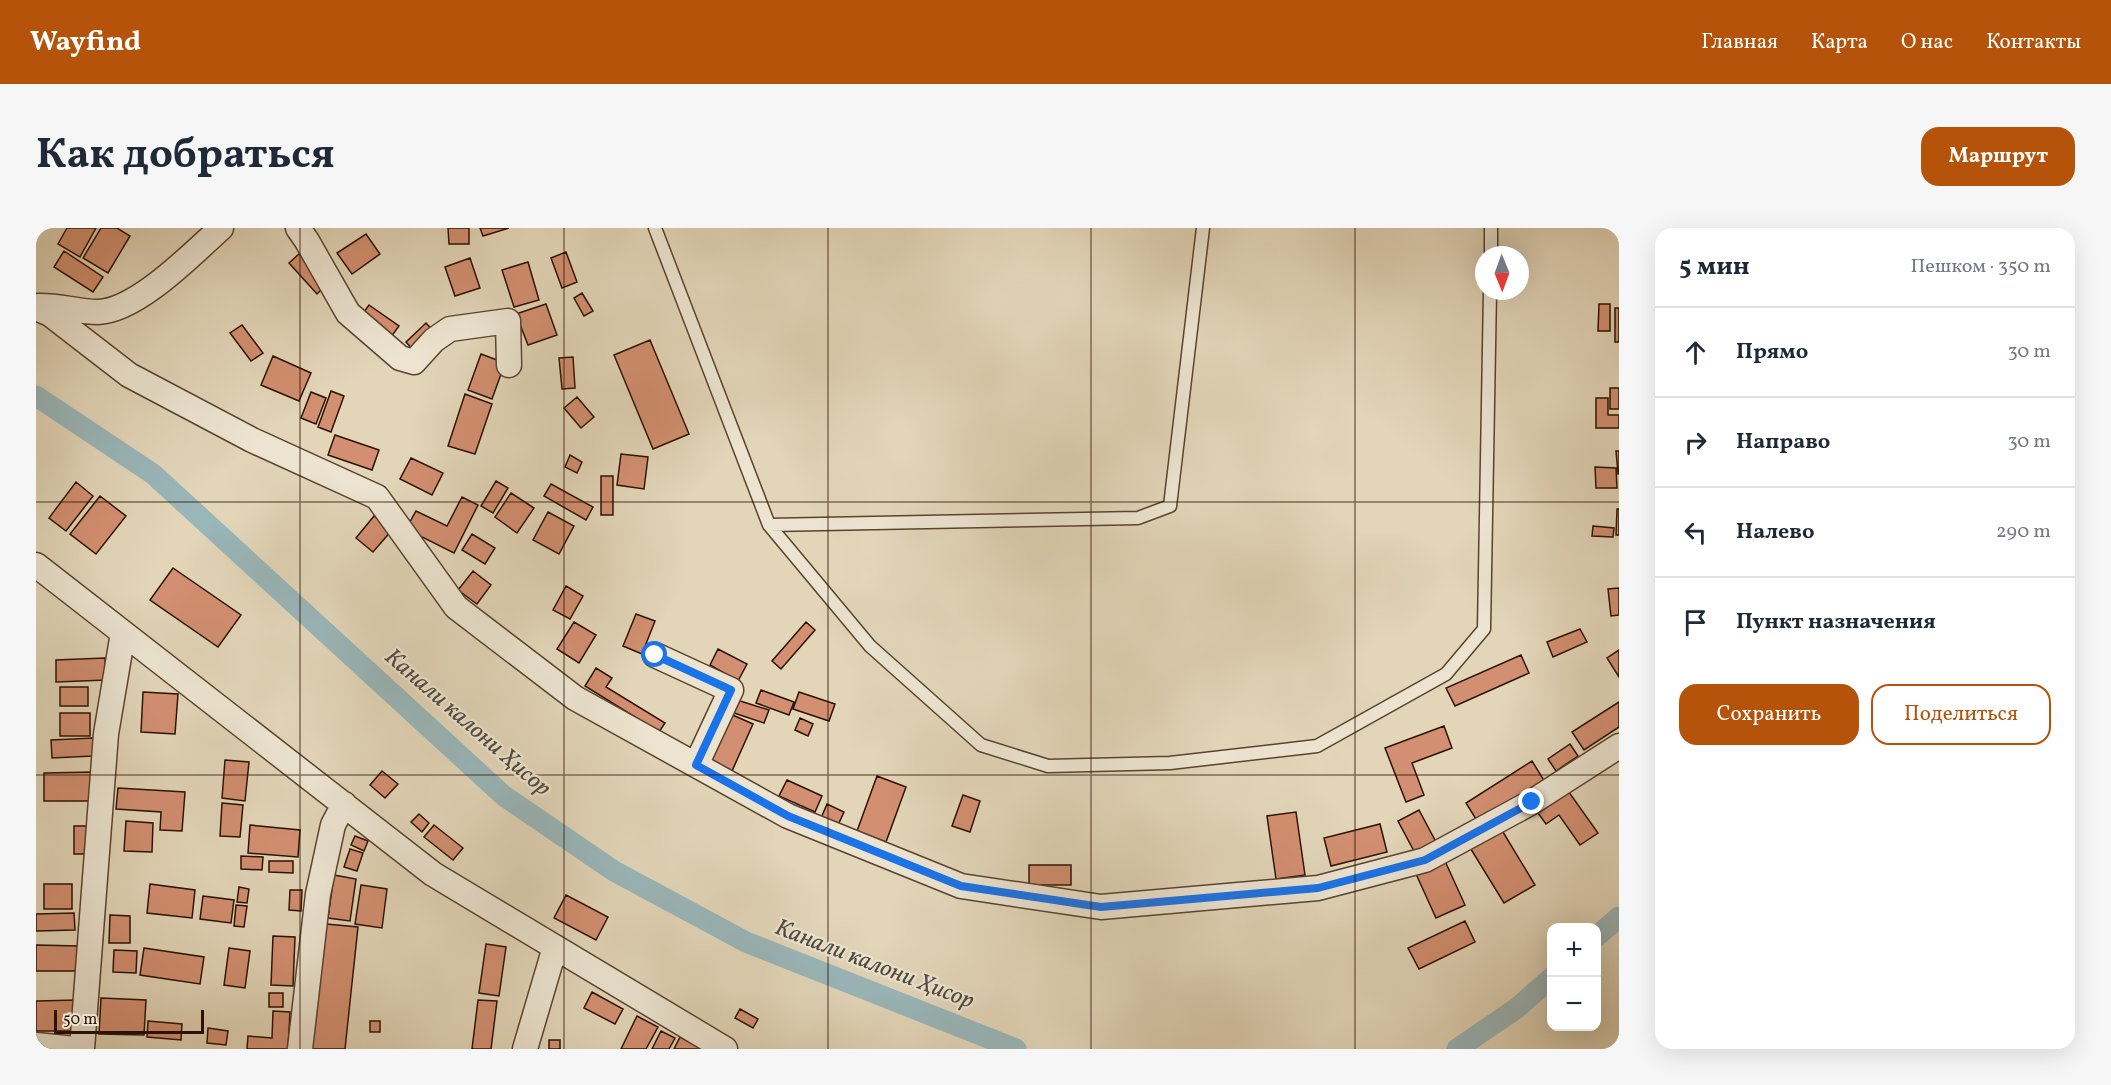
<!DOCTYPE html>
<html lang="ru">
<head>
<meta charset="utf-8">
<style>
	body { margin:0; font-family:Vollkorn,serif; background:#f6f6f7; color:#1f2937 }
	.controls { position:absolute; right:18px; bottom:18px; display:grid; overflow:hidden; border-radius:12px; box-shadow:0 6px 24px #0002 }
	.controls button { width:54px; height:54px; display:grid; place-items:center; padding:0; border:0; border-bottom:2px solid #e0e1e3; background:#fff; color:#1f2937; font:30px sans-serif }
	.compass { position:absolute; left:1439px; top:18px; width:54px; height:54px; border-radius:50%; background:#fff; box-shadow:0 6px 24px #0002; rotate:179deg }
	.scale { position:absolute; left:18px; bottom:15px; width:150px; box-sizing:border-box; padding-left:6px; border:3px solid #2c1200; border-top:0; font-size:16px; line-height:21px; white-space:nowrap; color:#2c1200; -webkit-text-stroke:4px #ece4d1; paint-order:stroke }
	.stop { position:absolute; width:18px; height:18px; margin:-14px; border:4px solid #1a73e8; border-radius:50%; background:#fff }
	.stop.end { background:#1a73e8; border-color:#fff; box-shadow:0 2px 6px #0008 }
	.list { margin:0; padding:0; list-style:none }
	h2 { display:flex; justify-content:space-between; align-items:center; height:78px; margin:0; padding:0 24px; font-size:26px }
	h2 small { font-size:20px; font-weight:400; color:#747a83 }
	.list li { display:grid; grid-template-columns:39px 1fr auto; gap:18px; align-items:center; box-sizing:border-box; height:90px; padding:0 24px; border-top:2px solid #e0e1e3 }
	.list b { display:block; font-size:22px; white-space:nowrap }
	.list em { font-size:20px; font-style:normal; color:#747a83 }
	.actions { display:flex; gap:12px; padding:18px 24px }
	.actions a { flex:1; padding:14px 0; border:2px solid #b45309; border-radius:18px; text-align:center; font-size:21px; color:#b45309 }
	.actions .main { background:#b45309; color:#fff }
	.icon { flex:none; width:33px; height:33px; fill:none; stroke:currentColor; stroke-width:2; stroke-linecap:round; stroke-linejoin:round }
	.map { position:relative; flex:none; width:1583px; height:821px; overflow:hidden; border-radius:18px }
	header { display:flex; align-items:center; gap:36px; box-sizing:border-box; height:84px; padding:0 30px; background:#b45309; color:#fff }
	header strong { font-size:28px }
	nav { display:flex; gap:33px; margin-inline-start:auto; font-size:21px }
	.intro { display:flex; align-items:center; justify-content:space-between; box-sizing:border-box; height:144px; padding:0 36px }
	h1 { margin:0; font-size:42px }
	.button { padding:15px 27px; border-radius:18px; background:#b45309; color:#fff; font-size:21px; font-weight:700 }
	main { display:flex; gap:36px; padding:0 36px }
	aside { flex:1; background:#fff; border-radius:18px; box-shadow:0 6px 24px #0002 }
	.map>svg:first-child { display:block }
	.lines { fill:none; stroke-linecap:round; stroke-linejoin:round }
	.canal { stroke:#99b6b9; stroke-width:21 }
	.building { fill:#d28f71; stroke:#2c1200; stroke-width:1.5 }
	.service-casing { stroke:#5a432e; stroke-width:15 }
	.minor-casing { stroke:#5a432e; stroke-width:27 }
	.service { stroke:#ece4d1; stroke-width:12 }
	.minor { stroke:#ece4d1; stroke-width:24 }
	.route { stroke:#1a73e8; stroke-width:8 }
	.grid { fill:none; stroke:#2c1200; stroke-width:1.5; stroke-opacity:0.55 }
	.labels { text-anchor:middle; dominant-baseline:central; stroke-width:4.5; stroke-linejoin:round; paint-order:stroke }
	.water-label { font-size:24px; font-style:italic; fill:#524b41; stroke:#ece4d1 }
</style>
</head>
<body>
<header>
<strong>Wayfind</strong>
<nav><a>Главная</a><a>Карта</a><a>О нас</a><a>Контакты</a></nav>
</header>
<div class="intro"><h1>Как добраться</h1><a class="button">Маршрут</a></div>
<main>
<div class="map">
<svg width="1583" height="821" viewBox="0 0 1583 821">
	<rect width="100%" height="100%" fill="#e2d5b8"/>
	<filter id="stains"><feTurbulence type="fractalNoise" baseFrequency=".00333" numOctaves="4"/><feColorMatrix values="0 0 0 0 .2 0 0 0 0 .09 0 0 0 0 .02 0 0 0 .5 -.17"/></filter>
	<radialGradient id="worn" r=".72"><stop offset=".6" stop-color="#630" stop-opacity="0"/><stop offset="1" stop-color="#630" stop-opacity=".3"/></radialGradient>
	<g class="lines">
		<!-- canal -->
		<path class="canal" d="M0,168L117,246L468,568L578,643L710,714L980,821
			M1560,709L1583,689
			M1421,821L1481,780L1516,749"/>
	</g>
	<!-- building -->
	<path class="building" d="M31,0H60L44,29L22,16Z
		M65,0H81L94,8L72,45L47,30Z
		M412,0H433V16H413Z
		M444,0H473L447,8Z
		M330,6L344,26L316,46L301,25Z
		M28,23L67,49L57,64L18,39Z
		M530,24L541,54L526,60L515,30Z
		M264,25L291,56L281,66L253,35Z
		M434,30L444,60L419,68L409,39Z
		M492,34L503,72L478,79L466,42Z
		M546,65L557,83L548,88L538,70Z
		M510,76L521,107L492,117L480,86Z
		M1563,76H1574V103H1562Z
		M333,77L363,98L352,113L322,92Z
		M1579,80H1583V114H1579Z
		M390,95L399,105L379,124L370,114Z
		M206,97L227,125L215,133L194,105Z
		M614,112L653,206L617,221L578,127Z
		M445,126L469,135L456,171L432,162Z
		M237,128L275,145L263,173L225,157Z
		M537,129L539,160L526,161L523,130Z
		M1574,160H1583V181H1574Z
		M295,163L308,168L295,204L282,199Z
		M275,164L290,170L280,196L265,190Z
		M429,166L456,176L439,226L412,218Z
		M541,169L558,189L545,200L528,180Z
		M1560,170H1572V187H1583V200H1560Z
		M299,207L343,222L336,242L292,227Z
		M1580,223H1583V246H1582Z
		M585,226L612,229L608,261L581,257Z
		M534,227L546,234L541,245L529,239Z
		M375,230L407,245L396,267L364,251Z
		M1559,239L1580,240L1581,260H1560Z
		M565,248H577V287H565Z
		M460,253L472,260L457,285L445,278Z
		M40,254L57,268L30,303L13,290Z
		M515,256L557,279L550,292L508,268Z
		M475,265L498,280L481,305L459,289Z
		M64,268L90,288L60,326L34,306Z
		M426,269L442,277L418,325L370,301L380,283L411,298Z
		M1581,281H1583V307H1580Z
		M512,284L538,298L523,326L497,312Z
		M338,288L356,302L337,324L320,310Z
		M1557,298L1578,300L1577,309L1556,308Z
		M436,306L459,320L449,336L426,322Z
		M137,340L205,387L182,419L114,372Z
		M437,343L455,357L441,376L422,362Z
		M530,358L547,368L534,391L517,382Z
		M1583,360V387L1575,388L1572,361Z
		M600,386L619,393L606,426L587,418Z
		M538,394L560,407L543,435L521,421Z
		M770,394L779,402L745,441L736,433Z
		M1544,401L1551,414L1517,429L1511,414Z
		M682,421L711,436L702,453L674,437Z
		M1583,422V449L1571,430Z
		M1485,427L1493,445L1419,478L1410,460Z
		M69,430L70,452L20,454V432Z
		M560,440L576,450L570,459L629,495L623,504L549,458Z
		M24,459H52V478H24Z
		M725,462L758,474L753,487L720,475Z
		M107,464L142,466L139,506L105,504Z
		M763,464L799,476L793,493L757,481Z
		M701,472L733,482L728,495L698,485Z
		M1583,474V499L1548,522L1536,504Z
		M24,485H54V508H24Z
		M692,485L717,496L696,543L671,532Z
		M764,490L777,496L772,508L759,502Z
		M1408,498L1416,520L1376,535L1388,567L1370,574L1349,520Z
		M57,510V528L16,530L15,512Z
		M1534,516L1542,528L1520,543L1512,531Z
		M189,532L213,534L209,573L186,570Z
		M1496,533L1509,554L1443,596L1430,575Z
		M346,543L362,556L349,570L334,557Z
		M57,544V573H8V545Z
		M841,548L870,559L850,614L821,603Z
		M751,552L786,568L779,584L743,568Z
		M82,560L149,564L146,603L124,602L125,584L80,581Z
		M1530,560L1562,605L1544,617L1523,587L1510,596L1499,581Z
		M927,567L944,573L934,604L916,598Z
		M186,575L207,577L204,609L184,608Z
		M791,576L808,584L802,597L785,590Z
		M1383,582L1400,614L1379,625L1362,593Z
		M1260,584L1269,647L1240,651L1231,588Z
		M383,586L393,595L386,604L375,594Z
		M90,593L117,595L116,624L88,623Z
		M1344,596L1351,624L1295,638L1288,610Z
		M214,597L264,602L262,629L212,625Z
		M398,597L427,620L417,632L388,609Z
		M38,598H53L52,626H38Z
		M1464,599L1499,657L1468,675L1433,618Z
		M319,608L332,613L328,623L315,617Z
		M314,621L327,625L321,643L308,639Z
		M205,628L227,629L226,642L205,641Z
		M233,633H257V645L233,644Z
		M1409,633L1429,677L1400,690L1380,646Z
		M993,637H1035V657H993Z
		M298,647L320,651L314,693L292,690Z
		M8,656H36V681H8Z
		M114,656L159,662L156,690L111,685Z
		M325,657L351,661L346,700L319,696Z
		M203,659L213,661L211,675L201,674Z
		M254,662H266L265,683L253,682Z
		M530,667L572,689L560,712L518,690Z
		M167,668L198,672L195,695L164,691Z
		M200,677L211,678L208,699L198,698Z
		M38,685L39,702L0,703V686Z
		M74,687L94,688V715H73Z
		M1429,693L1439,714L1383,741L1372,720Z
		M290,696L322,699L309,821H276Z
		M237,708L259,709L257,758L235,757Z
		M450,716L470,719L463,768L443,765Z
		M0,717L43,718V743H0Z
		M108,720L168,729L164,756L104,747Z
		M193,720L214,723L209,760L188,757Z
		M78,722L101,723L100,745L77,744Z
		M556,764L587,781L579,796L548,780Z
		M233,765H247V779H233Z
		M65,770L110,772L108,807L63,806Z
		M41,772V803H0V773Z
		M442,772L461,773L455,821H436Z
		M704,781L722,791L717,800L699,790Z
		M237,783L254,784L252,821H211L212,808L236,810Z
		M601,788L622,799L610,821H585Z
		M112,793L146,796L145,812L111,809Z
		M334,793H344V804H334Z
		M172,800L192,803L190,817L171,815Z
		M625,803L639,810L633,821H616Z
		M644,809L666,821H638Z
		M513,812H524V821H513Z"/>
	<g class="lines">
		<defs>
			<path id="service" d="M619,0L733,297L834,418L945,517L1012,538L1134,535L1281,518L1410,446L1448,401L1454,63
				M1455,27V0
				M733,297L1102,290L1134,278L1167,0"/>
			<path id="minor" d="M262,0L271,13L312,85L364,130L378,134L398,112L414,101L472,93L473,137
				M2,78C22,77 42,84 62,84C101,83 156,26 185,0
				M0,80L14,86L93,147L216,212L341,269L420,379L539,470L752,588L925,658L1065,679L1282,660L1389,632L1496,574L1583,518
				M0,337L397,646L689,821
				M619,427L695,462L660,537
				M0,817L39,821
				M46,821L70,506L87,405
				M264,821L282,666L297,597L308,576
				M489,821L519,719"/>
		</defs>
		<!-- service casing -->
		<use href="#service" class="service-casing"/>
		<!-- minor casing -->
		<use href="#minor" class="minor-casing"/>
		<!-- service -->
		<use href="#service" class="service"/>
		<!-- minor -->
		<use href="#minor" class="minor"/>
	</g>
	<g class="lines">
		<!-- route -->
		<path class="route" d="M619,427L695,462L660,537L752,588L925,658L1065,679L1282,660L1389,632L1496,574"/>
	</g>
	<!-- grid -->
	<path class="grid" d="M264,0V821M528,0V821M792,0V821M1055,0V821M1319,0V821M0,274H1583M0,547H1583"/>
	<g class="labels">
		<!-- water labels -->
		<g class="water-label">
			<text transform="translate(431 495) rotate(41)">Канали калони Ҳисор</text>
			<text transform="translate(838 737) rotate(21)">Канали калони Ҳисор</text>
		</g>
	</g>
	<rect width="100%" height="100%" filter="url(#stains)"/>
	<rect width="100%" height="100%" fill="url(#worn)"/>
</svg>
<div class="controls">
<button>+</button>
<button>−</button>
</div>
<svg class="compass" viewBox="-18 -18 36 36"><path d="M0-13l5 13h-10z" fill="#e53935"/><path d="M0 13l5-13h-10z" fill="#747a83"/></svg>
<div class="scale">50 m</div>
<div class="stop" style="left:619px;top:427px"></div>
<div class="stop end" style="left:1496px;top:574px"></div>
</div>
<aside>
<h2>5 мин<small>Пешком · 350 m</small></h2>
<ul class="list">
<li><svg class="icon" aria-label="ahead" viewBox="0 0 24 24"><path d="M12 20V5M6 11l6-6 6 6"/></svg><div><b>Прямо</b></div><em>30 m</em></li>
<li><svg class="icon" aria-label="right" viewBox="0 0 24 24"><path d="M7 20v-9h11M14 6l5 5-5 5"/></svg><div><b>Направо</b></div><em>30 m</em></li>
<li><svg class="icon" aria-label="left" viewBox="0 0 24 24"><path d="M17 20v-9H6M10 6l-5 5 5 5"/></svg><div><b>Налево</b></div><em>290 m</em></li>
<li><svg class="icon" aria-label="arrive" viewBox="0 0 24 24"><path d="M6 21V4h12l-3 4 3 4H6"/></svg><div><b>Пункт назначения</b></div></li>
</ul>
<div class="actions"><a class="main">Сохранить</a><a>Поделиться</a></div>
</aside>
</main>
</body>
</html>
